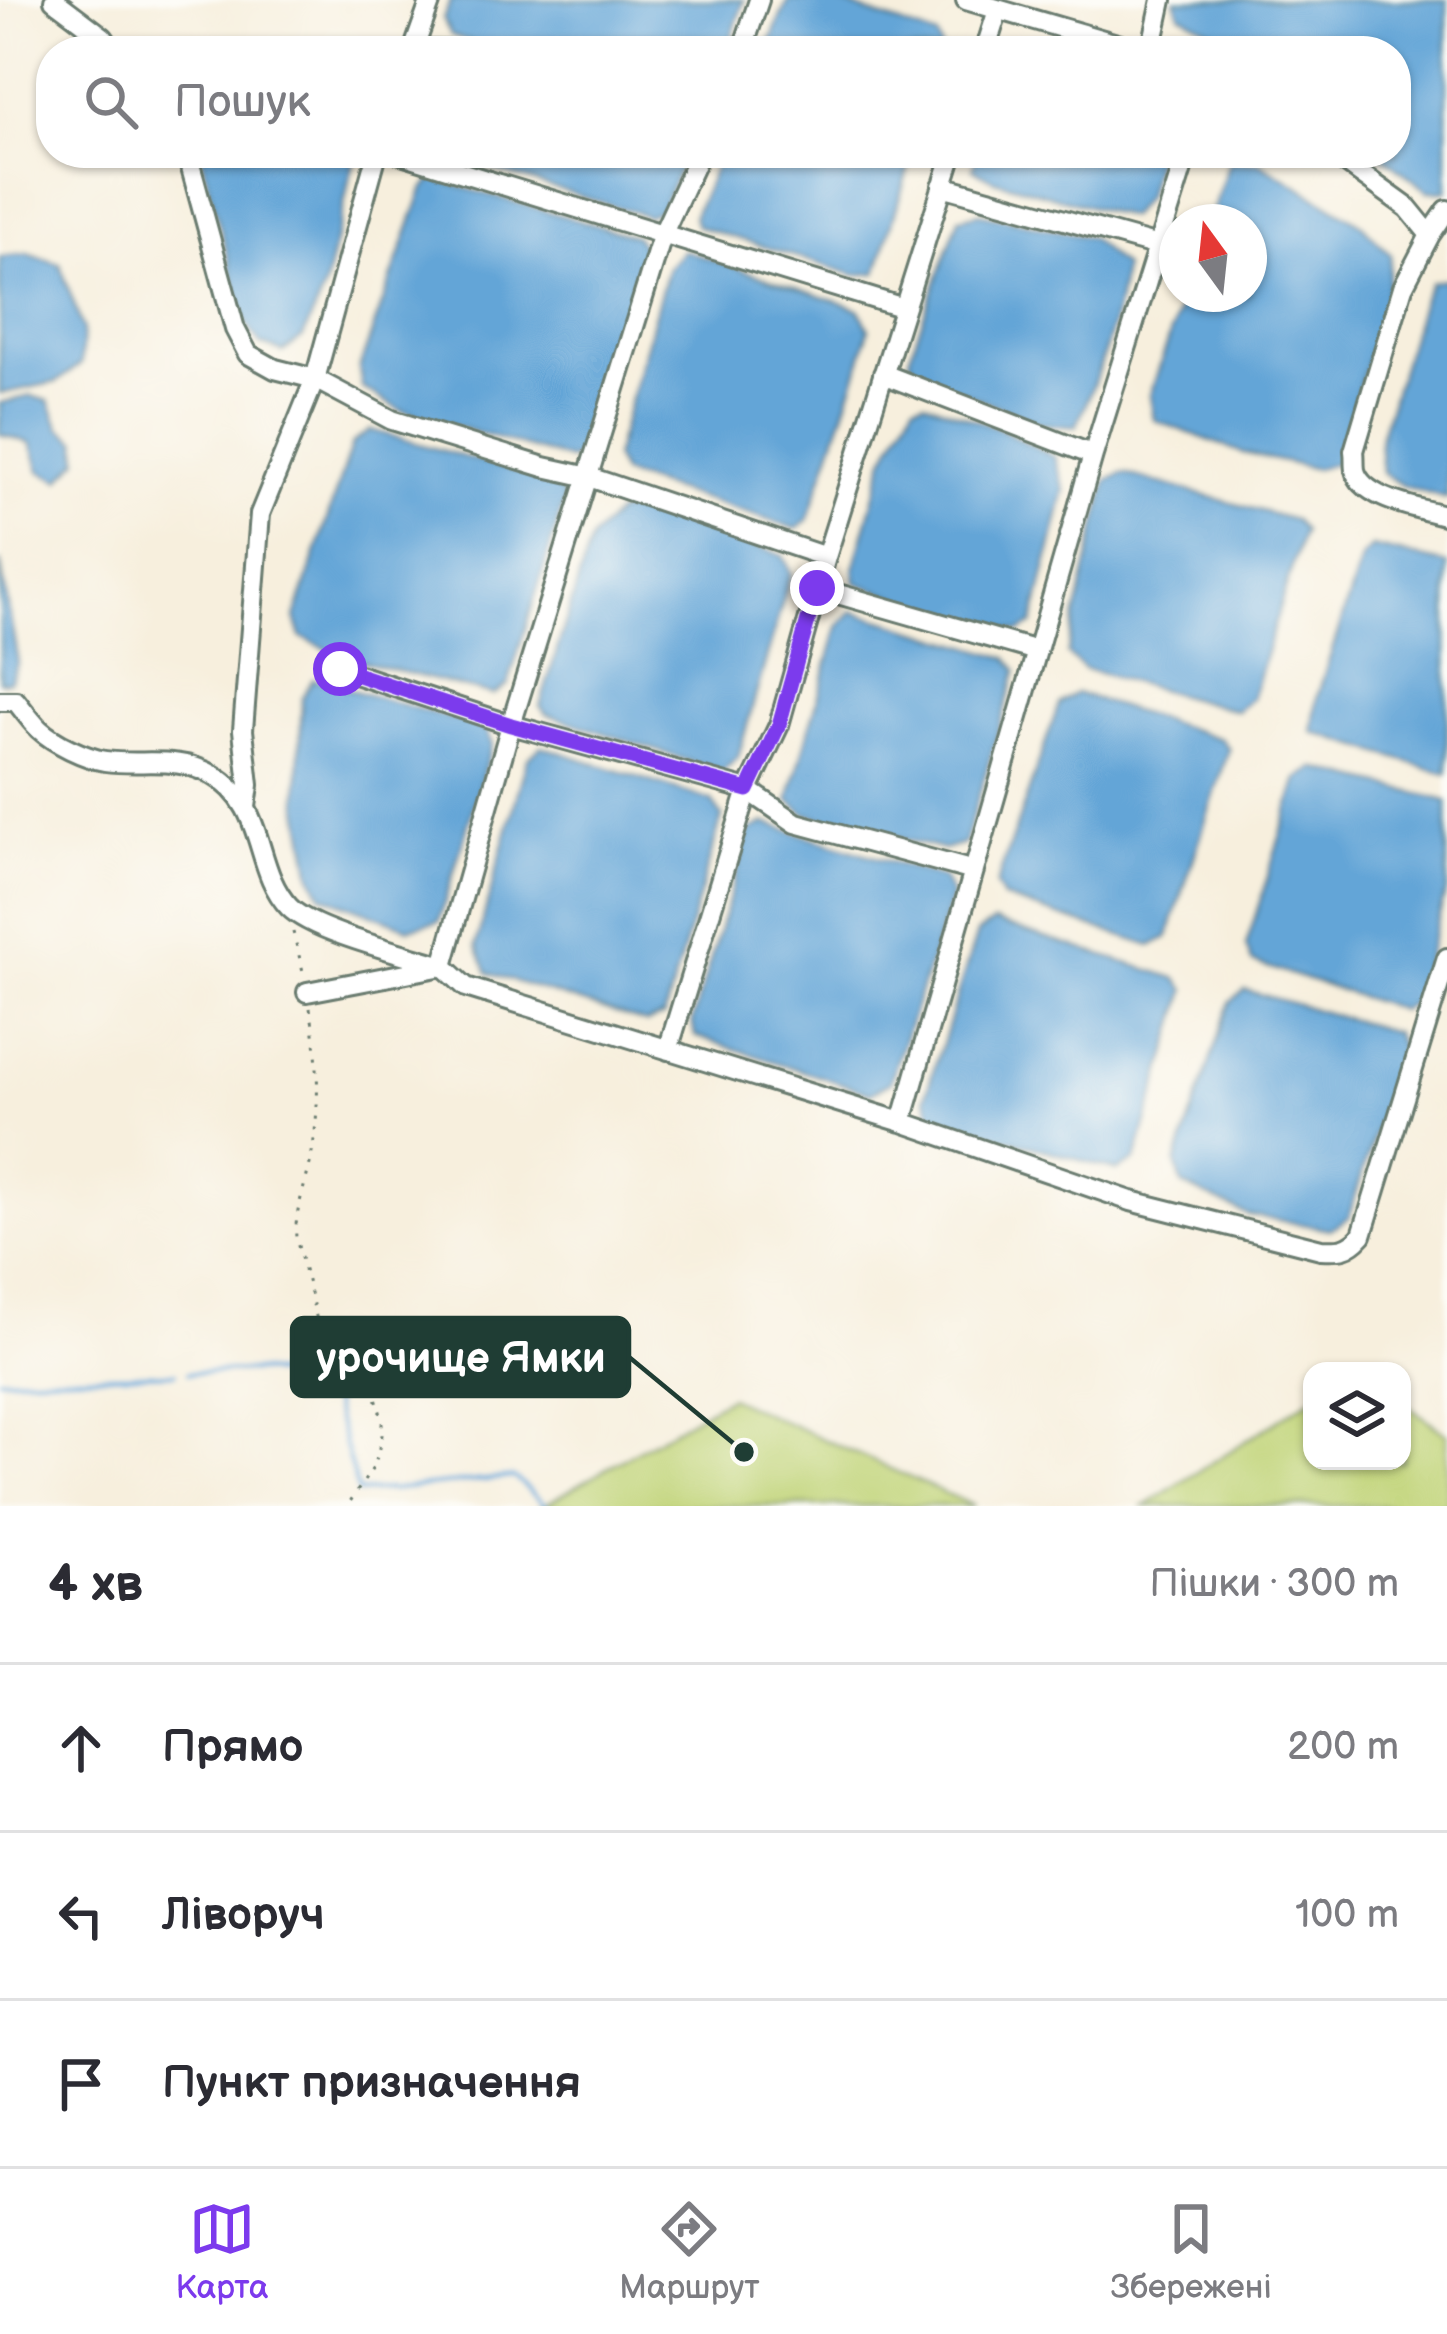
<!DOCTYPE html>
<html lang="uk">
<head>
<meta charset="utf-8">
<style>
	body { margin:0; font-family:"Balsamiq Sans",sans-serif; background:#f7f7f7; color:#2b2b33 }
	.controls { position:absolute; right:36px; bottom:36px; display:grid; overflow:hidden; border-radius:24px; box-shadow:0 3px 9px #0004 }
	.controls button { width:108px; height:108px; display:grid; place-items:center; padding:0; border:0; border-bottom:3px solid #e1e1e2; background:#fff; color:#2b2b33; font:60px sans-serif }
	.compass { position:absolute; left:1159px; top:204px; width:108px; height:108px; border-radius:50%; background:#fff; box-shadow:0 3px 9px #0004; rotate:345deg }
	.stop { position:absolute; width:36px; height:36px; margin:-27px; border:9px solid #7c3aed; border-radius:50%; background:#fff }
	.stop.end { background:#7c3aed; border-color:#fff; box-shadow:0 3px 12px #0008 }
	.list { margin:0; padding:0; list-style:none }
	h2 { display:flex; justify-content:space-between; align-items:center; height:156px; margin:0; padding:0 48px; font-size:51px }
	h2 small { font-size:39px; font-weight:400; color:#7c7c81 }
	.list li { display:grid; grid-template-columns:78px 1fr auto; gap:36px; align-items:center; box-sizing:border-box; height:168px; padding:0 48px; border-top:3px solid #e1e1e2 }
	.list b { display:block; font-size:45px; white-space:nowrap }
	.list em { font-size:39px; font-style:normal; color:#7c7c81 }
	.icon { flex:none; width:66px; height:66px; fill:none; stroke:currentColor; stroke-width:2; stroke-linecap:round; stroke-linejoin:round }
	.map { position:relative; flex:none; width:1447px; height:1506px; overflow:hidden }
	.search { position:absolute; background:#fff; box-shadow:0 3px 9px #0004; left:36px; right:36px; top:36px; height:132px; display:flex; align-items:center; gap:30px; box-sizing:border-box; padding:0 42px; border-radius:48px; color:#7c7c81; font-size:45px }
	.sheet { height:660px; background:#fff }
	nav { display:flex; justify-content:space-around; align-items:center; box-sizing:border-box; height:168px; border-top:3px solid #e1e1e2; background:#fff; font-size:33px; color:#7c7c81 }
	nav a { display:grid; justify-items:center; gap:6px }
	nav .on { color:#7c3aed }
	.map>svg:first-child { display:block }
	.green { fill:#c0d376; stroke:#708855; stroke-width:3 }
	.water { fill:#63a5d7; stroke:#417186; stroke-width:3 }
	.lines { fill:none; stroke-linecap:round; stroke-linejoin:round }
	.stream { stroke:#63a5d7; stroke-width:4.5 }
	.minor-casing { stroke:#6b7b6f; stroke-width:24 }
	.path { stroke:#6b7b6f; stroke-width:3; stroke-dasharray:3 9; stroke-linecap:butt }
	.minor { stroke:#fff; stroke-width:18 }
	.route { stroke:#7c3aed; stroke-width:15 }
	.leader { fill:none; stroke:#1f3d34; stroke-width:4.5 }
	.callout-dot { fill:#1f3d34; stroke:#fdfcf7; stroke-width:4.5 }
	.callout { fill:#1f3d34; stroke:#1f3d34; stroke-width:4.5 }
	.callout-label { font-size:42px; text-anchor:middle; font-weight:bold; fill:#fff }
</style>
</head>
<body>
<div class="map">
<svg width="1447" height="1506" viewBox="0 0 1447 1506">
	<rect width="100%" height="100%" fill="#fdfcf7"/>
	<filter id="ink" filterUnits="userSpaceOnUse"><feTurbulence type="fractalNoise" baseFrequency=".00833" numOctaves="2"/><feDisplacementMap in="SourceGraphic" scale="24" xChannelSelector="R" yChannelSelector="G"/><feConvolveMatrix kernelMatrix="1 2 1 2 8 2 1 2 1" color-interpolation-filters="sRGB"/></filter>
	<filter id="wash" filterUnits="userSpaceOnUse"><feTurbulence type="fractalNoise" baseFrequency=".004" numOctaves="4" result="noise"/><feDisplacementMap in="SourceGraphic" scale="48" xChannelSelector="R" yChannelSelector="G"/><feGaussianBlur stdDeviation="2.7" result="paint"/><feColorMatrix in="noise" values="0 0 0 0 0 0 0 0 0 0 0 0 0 0 0 0 0 1.4 0 .05"/><feComposite in="paint" operator="in"/></filter>
	<g filter="url(#wash)">
		<rect width="100%" height="100%" fill="#f7efdd"/>
		<!-- green -->
		<path class="green" d="M729,1397L974,1506H542Z
			M1312,1398V1461H1402V1401L1447,1434V1506H1145Z"/>
		<!-- water -->
		<path class="water" d="M451,0H744L727,51H499L451,35L443,19Z
			M788,0H833L937,37L942,51H766Z
			M1175,0H1447V191H1428L1378,153H1396V51H1243L1223,36L1180,14Z
			M204,153H356L324,289L303,337L283,352L260,344L245,322L202,160Z
			M437,153H686L661,209L647,216Z
			M721,153H913L877,273L855,275L697,226L693,217Z
			M977,153H1157L1146,196L1128,217L995,180L973,169Z
			M1229,162H1259L1361,224L1391,255L1386,296L1337,463L1315,469L1243,453L1154,420L1150,395L1184,294H1249V222H1209Z
			M433,179L635,236L646,250L588,447L570,460L400,410L362,388L359,369L423,190Z
			M980,213L1090,238L1123,267C1117,323 1099,375 1076,427L1041,424L919,374L909,357L959,218Z
			M683,250L859,309L869,329L859,367L808,520L797,529L622,474L614,457L668,267Z
			M28,254L60,264L83,330L81,364L57,382L0,394V257Z
			M1445,279L1447,280V499L1404,486L1382,473L1379,441L1422,300L1431,282Z
			M31,396L49,401L60,428L78,441L79,460L60,480L40,471L31,443L0,434V403Z
			M924,401L996,427L1055,457L1065,490L1033,624L1020,632L933,609L856,583L854,569L885,458L914,404Z
			M371,430L555,483L565,499L508,685L493,695L344,657L301,637L295,618L352,443Z
			M1123,473L1294,520L1303,531L1252,698L1237,711L1084,669L1067,654L1107,481Z
			M640,510L783,555L791,573L738,757L722,772L546,714L540,706L591,539L618,512Z
			M1372,547L1447,564V774L1312,732L1317,697L1362,557Z
			M0,561L18,662L9,681L0,682Z
			M852,611L1008,658L1017,670L964,844L944,850L806,814L789,800L838,627Z
			M313,679L485,728L492,744L439,921L409,928L322,895L312,876L298,798L302,698Z
			M1076,693L1221,739L1229,749L1168,937L1151,946L1003,898L996,885L1059,704Z
			M541,746L712,801L722,817L664,1016L646,1023L488,973L476,945L527,759Z
			M1315,768L1447,801V887L1416,1000L1401,1010L1252,962L1246,946L1298,779Z
			M765,823L943,878L952,896L890,1082L871,1093L695,1036L692,1021L749,831Z
			M994,922L1176,978L1186,990L1136,1160L1117,1171L933,1117L925,1097L977,933Z
			M1245,990L1394,1032L1401,1047L1349,1217L1330,1229L1248,1215L1182,1185L1176,1163L1230,1002Z"/>
		<g class="lines">
			<!-- stream -->
			<path class="stream" d="M188,1373L255,1371L327,1382L358,1493L514,1477L547,1506
				M0,1378L176,1373"/>
		</g>
	</g>
	<g filter="url(#ink)">
		<g class="lines">
			<defs>
				<path id="minor" d="M54,0L103,37L113,51
					M966,0L1141,51
					M414,50L462,51
					M413,51L431,0
					M742,51L759,0
					M985,51L998,10
					M1151,51L1162,0
					M183,153L191,168L235,329L248,354L275,369L315,379L392,420L544,467L589,477L826,557
					M398,153L904,308
					M1332,153L1408,208L1430,235L1403,287L1354,451C1355,457 1354,464 1355,470C1362,500 1421,508 1447,516
					M942,186L1158,246
					M1430,235L1447,210
					M883,374L1093,455
					M817,588L1037,651
					M340,669L511,725L748,790L796,823L974,871
					M0,701H16C23,710 31,721 39,729C54,743 85,758 105,761C143,766 177,755 213,775C267,805 253,869 289,907C313,932 406,954 443,966L511,725L663,233L700,153
					M246,807L249,785L243,730L260,514L315,379L377,153
					M307,992L443,966L466,987L902,1122L1131,1201L1321,1249C1340,1250 1349,1250 1362,1235L1447,958
					M668,1050L748,790L779,725L826,557L953,153
					M902,1122L1093,455L1187,153"/>
			</defs>
			<!-- minor casing -->
			<use href="#minor" class="minor-casing"/>
			<!-- path -->
			<path class="path" d="M293,932L304,975
				M310,1008C319,1055 320,1106 312,1153C308,1181 294,1209 296,1238L320,1332L330,1348L366,1374L375,1393L382,1419V1435L375,1465L347,1506"/>
			<!-- minor -->
			<use href="#minor" class="minor"/>
		</g>
	</g>
	<g class="lines" filter="url(#ink)">
		<!-- route -->
		<path class="route" d="M340,669L511,725L748,790L779,725L817,588"/>
	</g>
	<!-- callouts -->
	<path class="leader" d="M744 1452L629 1357"/>
	<circle class="callout-dot" cx="744" cy="1452" r="12"/>
	<rect class="callout" x="292" y="1318" width="337" height="78" rx="12"/>
	<g class="callout-label">
		<text x="461" y="1372">урочище Ямки</text>
	</g>
</svg>
<div class="controls">
<button><svg class="icon" aria-label="layers" viewBox="0 0 24 24"><path d="M12 4l9 5-9 5-9-5zM3 14l9 5 9-5"/></svg></button>
</div>
<svg class="compass" viewBox="-18 -18 36 36"><path d="M0-13l5 13h-10z" fill="#e53935"/><path d="M0 13l5-13h-10z" fill="#7c7c81"/></svg>
<div class="stop" style="left:340px;top:669px"></div>
<div class="stop end" style="left:817px;top:588px"></div>
<div class="search"><svg class="icon" aria-label="search" viewBox="0 0 24 24"><circle cx="10" cy="10" r="6"/><path d="M15 15l6 6"/></svg>Пошук</div>
</div>
<section class="sheet">
<h2>4 хв<small>Пішки · 300 m</small></h2>
<ul class="list">
<li><svg class="icon" aria-label="ahead" viewBox="0 0 24 24"><path d="M12 20V5M6 11l6-6 6 6"/></svg><div><b>Прямо</b></div><em>200 m</em></li>
<li><svg class="icon" aria-label="left" viewBox="0 0 24 24"><path d="M17 20v-9H6M10 6l-5 5 5 5"/></svg><div><b>Ліворуч</b></div><em>100 m</em></li>
<li><svg class="icon" aria-label="arrive" viewBox="0 0 24 24"><path d="M6 21V4h12l-3 4 3 4H6"/></svg><div><b>Пункт призначення</b></div></li>
</ul>
</section>
<nav>
<a class="on"><svg class="icon" aria-label="map" viewBox="0 0 24 24"><path d="M3 6l6-2 6 2 6-2v14l-6 2-6-2-6 2zM9 4v14M15 6v14"/></svg>Карта</a>
<a><svg class="icon" aria-label="directions" viewBox="0 0 24 24"><path d="M12 3l9 9-9 9-9-9zM9 14v-3h6M13 9l2 2-2 2"/></svg>Маршрут</a>
<a><svg class="icon" aria-label="saved" viewBox="0 0 24 24"><path d="M7 4h10v16l-5-4-5 4z"/></svg>Збережені</a>
</nav>
</body>
</html>
